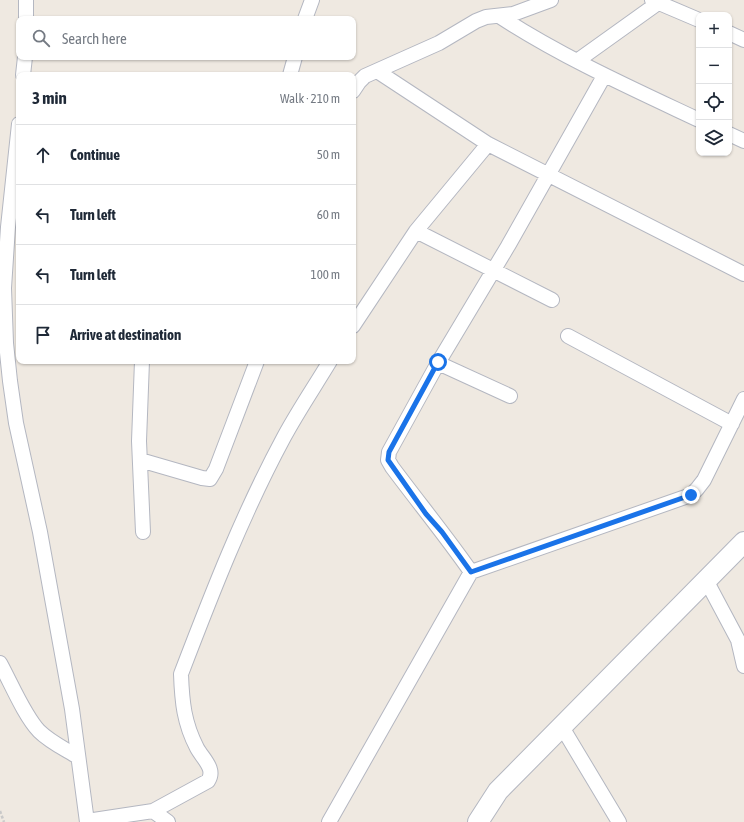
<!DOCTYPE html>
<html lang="en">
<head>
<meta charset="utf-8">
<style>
	body { margin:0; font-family:"Asap Condensed",sans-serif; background:#f2f2f3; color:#1f2937 }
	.controls { position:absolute; right:12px; top:12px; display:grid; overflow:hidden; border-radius:8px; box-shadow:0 1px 3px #0004 }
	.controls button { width:36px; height:36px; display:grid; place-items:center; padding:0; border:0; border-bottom:1px solid #e0e1e3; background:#fff; color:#1f2937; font:20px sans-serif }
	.stop { position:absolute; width:12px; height:12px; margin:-9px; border:3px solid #1a73e8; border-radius:50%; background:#fff }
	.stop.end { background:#1a73e8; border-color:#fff; box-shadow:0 1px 4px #0008 }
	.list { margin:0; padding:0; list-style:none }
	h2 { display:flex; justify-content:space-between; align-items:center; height:52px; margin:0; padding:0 16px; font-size:17px }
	h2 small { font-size:13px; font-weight:400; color:#747a83 }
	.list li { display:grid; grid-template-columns:26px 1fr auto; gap:12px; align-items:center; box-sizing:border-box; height:60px; padding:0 16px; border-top:1px solid #e0e1e3 }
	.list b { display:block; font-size:15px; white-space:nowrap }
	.list em { font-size:13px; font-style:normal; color:#747a83 }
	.icon { flex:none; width:22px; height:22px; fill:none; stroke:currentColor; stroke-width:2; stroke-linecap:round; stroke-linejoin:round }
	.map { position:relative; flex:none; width:744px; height:822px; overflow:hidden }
	.search { position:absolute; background:#fff; box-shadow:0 1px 3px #0004; left:16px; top:16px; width:340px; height:44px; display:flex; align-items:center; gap:10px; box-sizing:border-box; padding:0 14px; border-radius:8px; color:#747a83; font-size:15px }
	.panel { position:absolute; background:#fff; box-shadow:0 1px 3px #0004; left:16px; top:72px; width:340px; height:292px; border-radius:8px }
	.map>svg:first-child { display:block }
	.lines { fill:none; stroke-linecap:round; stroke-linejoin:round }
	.street-casing { stroke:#b4b7c1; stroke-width:16 }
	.secondary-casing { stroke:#b4b7c1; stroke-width:22 }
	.path { stroke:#c9c9c9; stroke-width:2.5; stroke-dasharray:3 2; stroke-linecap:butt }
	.street { stroke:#fff; stroke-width:14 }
	.secondary { stroke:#fff; stroke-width:20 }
	.route { stroke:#1a73e8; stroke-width:5 }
</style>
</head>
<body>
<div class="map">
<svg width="744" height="822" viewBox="0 0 744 822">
	<rect width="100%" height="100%" fill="#efe9e1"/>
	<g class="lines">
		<defs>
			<path id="street" d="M26,0V19
				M652,0L699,20
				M499,16C562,57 631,88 699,120
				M305,19L312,0
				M729,33L744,40
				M577,61L658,3
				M377,71L488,144L744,274
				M23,75L25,57
				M290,75L295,57
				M353,91L359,82L365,76L439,43L476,21L486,17L513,14L551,0
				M19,124L8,227L4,288L6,343L10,381L16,423L40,532L72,709L87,822
				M729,134L744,141
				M416,231L552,300
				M353,326L416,231L488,144
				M568,336L732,424
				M142,361L139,441L143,532
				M438,363L510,396
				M140,460L202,478L210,479L216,469L257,361
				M471,572L691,495L697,489L704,480L744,399
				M706,580L738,640L744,666
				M0,663C11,683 24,715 39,731C50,742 65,749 78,757
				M562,727L619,822
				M153,811L208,781C216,769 203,759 197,748C184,723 182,702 181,674C212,593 243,513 284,437C298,411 315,386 330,361
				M87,821L153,811L168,822
				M329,822L471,572C446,536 418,502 392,467L388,460L389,452L438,363L508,246L604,76"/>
			<path id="secondary" d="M478,822L498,791L744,542"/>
		</defs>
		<!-- street casing -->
		<use href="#street" class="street-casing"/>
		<!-- secondary casing -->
		<use href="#secondary" class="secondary-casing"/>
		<!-- path -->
		<path class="path" d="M0,811L4,822"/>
		<!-- street -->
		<use href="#street" class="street"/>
		<!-- secondary -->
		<use href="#secondary" class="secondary"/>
	</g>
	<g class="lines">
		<!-- route -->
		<path class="route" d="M438,362L389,452L388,460L426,514L442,532L471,572L691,495"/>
	</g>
</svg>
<div class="controls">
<button>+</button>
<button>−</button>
<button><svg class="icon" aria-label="locate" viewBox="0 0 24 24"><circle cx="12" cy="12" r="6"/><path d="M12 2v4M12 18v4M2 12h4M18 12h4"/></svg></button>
<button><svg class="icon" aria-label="layers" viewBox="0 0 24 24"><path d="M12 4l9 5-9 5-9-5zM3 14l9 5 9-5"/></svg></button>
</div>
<div class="stop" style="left:438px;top:362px"></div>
<div class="stop end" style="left:691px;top:495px"></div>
<div class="search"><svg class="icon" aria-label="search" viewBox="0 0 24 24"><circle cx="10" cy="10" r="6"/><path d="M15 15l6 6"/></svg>Search here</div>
<section class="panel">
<h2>3 min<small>Walk · 210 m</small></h2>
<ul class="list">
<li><svg class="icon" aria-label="ahead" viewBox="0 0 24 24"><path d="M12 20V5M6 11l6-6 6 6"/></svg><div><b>Continue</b></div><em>50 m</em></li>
<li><svg class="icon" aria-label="left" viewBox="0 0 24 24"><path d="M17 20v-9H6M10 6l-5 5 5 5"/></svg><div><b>Turn left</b></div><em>60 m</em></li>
<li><svg class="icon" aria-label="left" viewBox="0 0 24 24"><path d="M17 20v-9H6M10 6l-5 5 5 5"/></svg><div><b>Turn left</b></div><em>100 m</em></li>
<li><svg class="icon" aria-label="arrive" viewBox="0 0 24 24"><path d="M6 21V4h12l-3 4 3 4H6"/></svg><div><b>Arrive at destination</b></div></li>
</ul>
</section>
</div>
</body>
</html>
